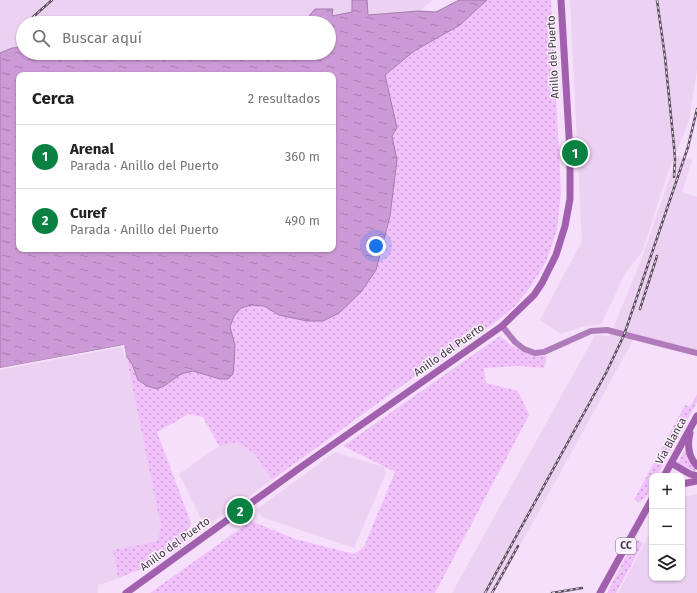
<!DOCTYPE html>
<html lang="es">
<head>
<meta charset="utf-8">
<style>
	body { margin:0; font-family:"Fira Sans",sans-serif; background:#f6f6f6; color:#202124 }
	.controls { position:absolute; right:12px; bottom:12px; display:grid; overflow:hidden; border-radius:8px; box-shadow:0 1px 3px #0004 }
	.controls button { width:36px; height:36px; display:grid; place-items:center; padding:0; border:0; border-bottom:1px solid #e0e0e0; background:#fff; color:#202124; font:20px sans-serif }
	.you { position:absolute; left:376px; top:246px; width:14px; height:14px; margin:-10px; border:3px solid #fff; border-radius:50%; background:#1a73e8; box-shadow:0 0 0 6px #1a73e833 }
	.badge { display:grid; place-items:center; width:26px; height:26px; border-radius:50%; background:#0b8043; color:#fff; font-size:13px; font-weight:700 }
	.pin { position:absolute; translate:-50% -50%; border:2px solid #fff; box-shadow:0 1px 4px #0006 }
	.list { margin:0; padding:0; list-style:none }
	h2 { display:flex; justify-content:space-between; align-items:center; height:52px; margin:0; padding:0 16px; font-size:17px }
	h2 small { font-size:13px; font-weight:400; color:#757577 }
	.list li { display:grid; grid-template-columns:26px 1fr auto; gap:12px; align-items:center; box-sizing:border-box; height:64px; padding:0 16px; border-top:1px solid #e0e0e0 }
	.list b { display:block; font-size:15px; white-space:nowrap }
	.list p { margin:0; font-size:13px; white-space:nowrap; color:#757577 }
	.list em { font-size:13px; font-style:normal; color:#757577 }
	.icon { flex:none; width:22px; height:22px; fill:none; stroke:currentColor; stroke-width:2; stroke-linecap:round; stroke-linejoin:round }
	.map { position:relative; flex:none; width:697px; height:593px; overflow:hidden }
	.search { position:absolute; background:#fff; box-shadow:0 1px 3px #0004; left:16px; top:16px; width:320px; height:44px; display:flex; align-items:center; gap:10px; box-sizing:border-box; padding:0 14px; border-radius:22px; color:#757577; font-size:15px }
	.panel { position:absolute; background:#fff; box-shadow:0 1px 3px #0004; left:16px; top:72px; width:320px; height:180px; border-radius:8px }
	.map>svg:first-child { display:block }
	.built { fill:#edd1f2 }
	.grass { fill:url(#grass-dots) }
	.water { fill:url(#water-ripples); stroke:#a27daa; fill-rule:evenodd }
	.pier { fill:#f6dffb }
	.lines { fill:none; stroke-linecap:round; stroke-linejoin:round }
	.secondary { stroke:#b07bbb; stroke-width:6 }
	.primary { stroke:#a160ae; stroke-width:7 }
	.rail-casing { stroke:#5a4f5c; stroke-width:2.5 }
	.rail { stroke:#fbf2fd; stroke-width:1; stroke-dasharray:3; stroke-linecap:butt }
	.labels { text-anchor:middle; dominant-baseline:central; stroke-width:3; stroke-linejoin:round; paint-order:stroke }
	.shield { fill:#fbf2fd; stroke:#79707b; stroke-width:1 }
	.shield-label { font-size:10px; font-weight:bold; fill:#413843 }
	.street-label { font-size:11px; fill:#413843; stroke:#fbf2fd }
</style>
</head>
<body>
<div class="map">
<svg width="697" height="593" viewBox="0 0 697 593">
	<defs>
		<pattern id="grass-dots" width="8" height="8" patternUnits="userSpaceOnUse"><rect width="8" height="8" fill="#f0c1fa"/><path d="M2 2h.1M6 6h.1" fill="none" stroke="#c49ecc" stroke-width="1.8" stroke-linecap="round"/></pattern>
		<pattern id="water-ripples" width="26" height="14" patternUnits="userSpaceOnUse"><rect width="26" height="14" fill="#cc9ad6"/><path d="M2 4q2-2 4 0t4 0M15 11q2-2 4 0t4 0" fill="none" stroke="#a77faf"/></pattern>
	</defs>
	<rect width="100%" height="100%" fill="#f6dffb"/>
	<!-- built -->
	<path class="built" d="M0,0H352V12L332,16L333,9L309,22L302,23H23V47L12,48L0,53Z
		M367,0H433L419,11L368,15Z
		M570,0H697V70L689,121L668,172L642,252L626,272L601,324L581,327L561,334L540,320L582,241Z
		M677,156L692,160L682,192L697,197V351L636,335L494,593H452L595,335L610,336L643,255Z
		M124,345L161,527L157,541L113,550L118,578L112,581L98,585V593H0V368Z
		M237,442L254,453L272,480L205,527L179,474L219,446Z
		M335,452L384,467L386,473L354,548L262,517L256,510Z
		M697,494V593H618L652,529V578H682V498L687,496Z"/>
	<!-- grass -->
	<path class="grass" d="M487,0H551L561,192L557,230L546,262L529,289L514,307L493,324L425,369L272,480L254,453L237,442L219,446L203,417L189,414L157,432L191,523L181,546L172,553L160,549L153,555L151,565L118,578L113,550L157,541L161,527L126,355L132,364L138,380L164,386L181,374L194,371L208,376L233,374L235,345L230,327L234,316L241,308L251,305L264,306L279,315L307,321H323L376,270L390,216L397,160L392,136L397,128L385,75L414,51L460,25Z
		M500,336C517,350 525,356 547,356L544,368L518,366L484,368L486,383L518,391L529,415L435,593H150L251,521L295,539L354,554L364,547L395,472L343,446Z
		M697,394V402L657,476H652C652,486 649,497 639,502L634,500L685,405L690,407Z
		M686,451L696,470V472L678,463L683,452Z
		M635,539L643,543L616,593H607Z"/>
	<!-- water -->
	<path class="water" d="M352,0H367L368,15L419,11L436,12L459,0H487L460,25L414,51L385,75L397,128L392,136L397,160L390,216L376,270L361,292L339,313L323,321H307L279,315L264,306L251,305L241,308L234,316L230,327L235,345L234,365L233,374L228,379H220L193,371L181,374L164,386L157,389L147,386L138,380L132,364L126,355L123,345L0,368V53L12,48L23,47V53H329V23H302L309,22V16L315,9H333L332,16L352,12ZM19,75H333V249H19Z"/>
	<!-- pier -->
	<path class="pier" d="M124,345L126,355L124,356L122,347L0,370V368Z"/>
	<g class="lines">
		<!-- secondary -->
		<path class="secondary" d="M502,326L515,342L524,349L535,353L544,352L591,331L607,330L697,353"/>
		<!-- primary -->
		<path class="primary" d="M690,433C687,445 688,456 697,466
			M671,463L690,474L697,476
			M664,476L697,416
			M682,484L697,481
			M126,593L301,467L502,326L534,295L542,283L556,255L565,226L570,199V153L561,0
			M600,593L652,499"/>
		<defs>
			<path id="rail" d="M657,0L665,57L674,146L675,159L674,177
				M33,17L52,0
				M640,309L657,256
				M485,593L606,373L624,335L688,147L697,109
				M492,593L518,546
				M552,593L582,588"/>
		</defs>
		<!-- rail casing -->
		<use href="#rail" class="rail-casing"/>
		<!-- rail -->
		<use href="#rail" class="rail"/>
	</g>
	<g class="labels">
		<!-- shield labels -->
		<rect class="shield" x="616" y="538" width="20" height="16" rx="3"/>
		<g class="shield-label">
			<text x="626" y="546">CC</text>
		</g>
		<!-- street labels -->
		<g class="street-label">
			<text transform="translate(553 57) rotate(-93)">Anillo del Puerto</text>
			<text transform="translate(449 350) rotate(-35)">Anillo del Puerto</text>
			<text transform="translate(671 441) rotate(-61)">Vía Blanca</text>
			<text transform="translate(175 544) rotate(-36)">Anillo del Puerto</text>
		</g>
	</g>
</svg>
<div class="controls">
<button>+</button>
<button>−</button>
<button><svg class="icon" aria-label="layers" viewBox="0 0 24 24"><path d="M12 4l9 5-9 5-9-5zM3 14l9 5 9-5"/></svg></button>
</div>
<div class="you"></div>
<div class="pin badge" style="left:575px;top:153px">1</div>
<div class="pin badge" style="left:240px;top:511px">2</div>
<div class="search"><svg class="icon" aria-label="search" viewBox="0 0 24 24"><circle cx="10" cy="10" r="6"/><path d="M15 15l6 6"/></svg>Buscar aquí</div>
<section class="panel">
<h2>Cerca<small>2 resultados</small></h2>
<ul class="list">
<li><span class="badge">1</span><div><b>Arenal</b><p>Parada · Anillo del Puerto</p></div><em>360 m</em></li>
<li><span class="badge">2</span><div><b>Curef</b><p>Parada · Anillo del Puerto</p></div><em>490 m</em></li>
</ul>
</section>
</div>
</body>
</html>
